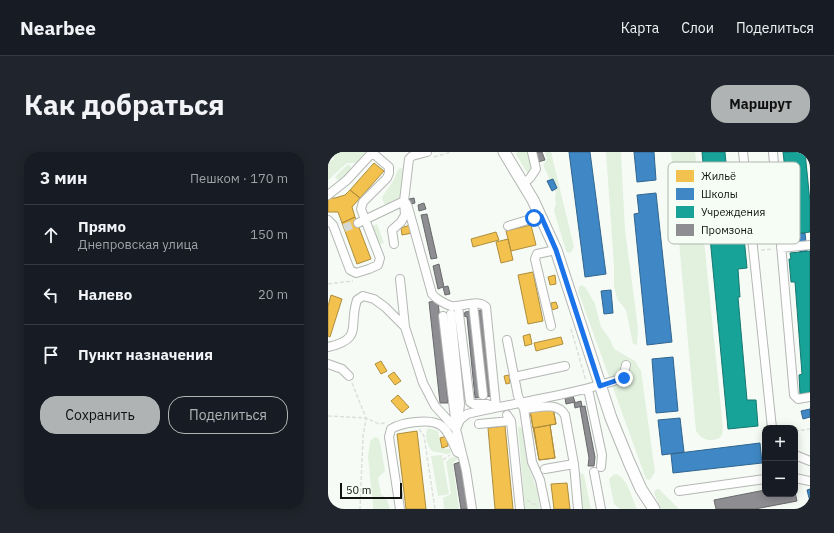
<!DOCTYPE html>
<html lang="ru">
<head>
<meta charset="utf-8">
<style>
	body { margin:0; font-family:"IBM Plex Sans",sans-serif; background:#20242c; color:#f1f3f6 }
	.controls { position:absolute; right:12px; bottom:12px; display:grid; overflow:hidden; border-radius:8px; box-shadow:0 2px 10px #0003 }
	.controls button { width:36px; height:36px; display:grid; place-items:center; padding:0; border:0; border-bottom:1px solid #363941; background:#171b24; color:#f1f3f6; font:20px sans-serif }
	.scale { position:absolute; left:12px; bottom:10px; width:62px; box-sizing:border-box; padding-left:4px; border:2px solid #111411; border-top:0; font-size:11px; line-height:14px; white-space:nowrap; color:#111411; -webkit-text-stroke:3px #f5fdf4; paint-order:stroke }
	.stop { position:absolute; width:12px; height:12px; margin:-9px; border:3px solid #1a73e8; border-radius:50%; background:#fff }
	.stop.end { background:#1a73e8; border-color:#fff; box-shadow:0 1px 4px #0008 }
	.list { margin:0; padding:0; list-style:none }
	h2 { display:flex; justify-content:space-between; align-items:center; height:52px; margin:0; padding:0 16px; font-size:17px }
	h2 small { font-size:13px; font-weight:400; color:#9ea1a6 }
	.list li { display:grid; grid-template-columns:26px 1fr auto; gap:12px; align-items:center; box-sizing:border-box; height:60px; padding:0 16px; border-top:1px solid #363941 }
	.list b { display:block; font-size:15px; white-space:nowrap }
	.list p { margin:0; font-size:13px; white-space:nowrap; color:#9ea1a6 }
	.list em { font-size:13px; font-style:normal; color:#9ea1a6 }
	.actions { display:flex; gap:8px; padding:12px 16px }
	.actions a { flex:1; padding:9px 0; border:1px solid #b0b3b3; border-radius:16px; text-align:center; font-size:14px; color:#b0b3b3 }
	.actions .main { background:#b0b3b3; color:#111 }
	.icon { flex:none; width:22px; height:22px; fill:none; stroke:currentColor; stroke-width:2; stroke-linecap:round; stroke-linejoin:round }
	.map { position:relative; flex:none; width:482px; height:357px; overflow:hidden; border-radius:16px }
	header { display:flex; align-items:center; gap:24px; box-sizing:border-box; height:56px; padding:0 20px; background:#171b24; border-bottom:1px solid #363941 }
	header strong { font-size:19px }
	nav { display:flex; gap:22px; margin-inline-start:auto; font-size:14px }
	.intro { display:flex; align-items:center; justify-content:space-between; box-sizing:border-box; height:96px; padding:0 24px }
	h1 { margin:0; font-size:28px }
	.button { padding:10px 18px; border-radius:16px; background:#b0b3b3; color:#111; font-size:14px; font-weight:700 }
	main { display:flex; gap:24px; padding:0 24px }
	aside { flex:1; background:#171b24; border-radius:16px; box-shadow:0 2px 10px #0003 }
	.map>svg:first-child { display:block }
	.green { fill:#e1f1de }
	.homes { fill:#f2c14e; stroke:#ae8d3c }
	.schools { fill:#3f88c5; stroke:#31658f }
	.public { fill:#17a398; stroke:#157870 }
	.industry { fill:#8d8d92; stroke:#68696b }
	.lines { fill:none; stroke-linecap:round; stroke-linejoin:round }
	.minor-tunnel { stroke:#d4d8d4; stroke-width:8; stroke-dasharray:8 4; stroke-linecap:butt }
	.minor-casing { stroke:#b4b7b4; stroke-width:10 }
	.major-casing { stroke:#b4b7b4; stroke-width:13 }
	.path { stroke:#dddfdd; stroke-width:1.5; stroke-dasharray:4 2; stroke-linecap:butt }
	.minor { stroke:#fefefe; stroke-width:8 }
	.major { stroke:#fefefe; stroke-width:11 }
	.route { stroke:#1a73e8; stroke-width:5 }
	.key { fill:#f5fdf4; stroke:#b1b7b0; stroke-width:1 }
	.key-label { font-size:11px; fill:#111411 }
</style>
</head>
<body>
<header>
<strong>Nearbee</strong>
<nav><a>Карта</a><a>Слои</a><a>Поделиться</a></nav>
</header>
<div class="intro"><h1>Как добраться</h1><a class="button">Маршрут</a></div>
<main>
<aside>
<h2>3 мин<small>Пешком · 170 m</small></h2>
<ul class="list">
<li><svg class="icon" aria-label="ahead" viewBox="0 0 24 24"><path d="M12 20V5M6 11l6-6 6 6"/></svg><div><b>Прямо</b><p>Днепровская улица</p></div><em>150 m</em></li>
<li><svg class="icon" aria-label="left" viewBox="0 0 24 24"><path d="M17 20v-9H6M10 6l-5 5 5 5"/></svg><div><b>Налево</b></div><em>20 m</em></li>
<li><svg class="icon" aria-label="arrive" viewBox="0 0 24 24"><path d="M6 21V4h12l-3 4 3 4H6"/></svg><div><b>Пункт назначения</b></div></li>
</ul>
<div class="actions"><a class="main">Сохранить</a><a>Поделиться</a></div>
</aside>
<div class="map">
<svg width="482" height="357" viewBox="0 0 482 357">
	<rect width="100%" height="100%" fill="#f6fbf6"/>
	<!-- green -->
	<path class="green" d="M10,0H41L28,11H19L0,28V11L6,7V3Z
		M189,0H199L205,18L200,22L189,4L188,2Z
		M217,0H223L246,95L244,99L241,101L238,99L226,59L228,51L227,47L228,41L215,13L219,7Z
		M278,0H293L297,78L310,176L309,192L308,193L305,192L298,158L289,147L286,134V114Z
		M343,0H367L395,276C394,278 395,281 394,283C393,285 391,286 389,287C380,290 373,287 368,279Z
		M20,12L25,17L12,30L7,25Z
		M72,16L76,17L73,45L68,48L57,53L54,46C57,39 63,34 66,27C69,22 68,19 72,16Z
		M49,72L56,91L50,93L43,75Z
		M254,133L258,136L267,152L273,175L282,187L286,197L307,209L313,219L327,320L322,328L318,327L250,139L251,135Z
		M190,275L196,276L201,316L209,337L212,357H197Z
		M100,276L110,279L113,296L122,297L123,301L118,302L104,299C99,293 96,283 100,276Z
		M47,285L50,286L52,290L57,319L50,326L53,342L59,348L62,357H45V354L40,305L42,289Z
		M114,303L121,342L110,344L103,304Z
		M128,304L130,307L125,311V313L131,357H116L115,346L123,342L118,310L122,306Z
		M249,318L256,323L263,357H253Z
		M288,322C300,326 304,347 309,357H292L286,352L281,327L285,323Z
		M328,337H331L351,357H334L331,354L326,341Z"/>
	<!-- homes -->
	<path class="homes" d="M46,11L56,19L32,46L22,38Z
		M22,38L32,46L24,55L27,65L14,71L10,60H0V46H7L17,43Z
		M27,65L43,107L29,112L14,71Z
		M82,73L84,81L74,83L73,76Z
		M203,73L208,93L183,99L178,79Z
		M168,80L171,88L145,95L143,87Z
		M180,87L185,108L173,111L168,90Z
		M205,120L215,169L200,172L190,123Z
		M227,123L228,132L222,133L220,125Z
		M3,143L14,147L2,185L0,184V154Z
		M228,150L230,156L224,158L223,151Z
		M202,182L204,192L197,194L195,184Z
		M233,185L235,192L208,199L206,191Z
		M53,209L59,219L53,222L47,212Z
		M66,220L73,229L67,233L60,224Z
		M181,223L182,231L178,232L176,224Z
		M70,243L81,255L74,261L63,249Z
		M225,256L228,272L222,273L227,306L211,308L202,259Z
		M225,256L228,272L205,276L202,259Z
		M222,273L227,306L211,308L206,276Z
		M177,274L185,357H167L160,276Z
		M89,279L98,357H78L69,282Z
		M119,284L120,294L114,296L112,286Z
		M239,331L242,357H226L223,332Z"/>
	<!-- schools -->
	<path class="schools" d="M241,0H262L278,122L257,125Z
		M306,0H326L328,28L309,30Z
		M225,27L229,36L224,39L219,29Z
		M328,41L344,190L319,193L306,62L311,61L309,43Z
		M470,81H477L479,100H472Z
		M283,138L285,161L276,162L273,139Z
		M345,205L350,259L328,261L324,207Z
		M482,257V265L475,267L473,259Z
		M352,266L356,300L334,303L330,268Z
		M432,291L434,311L345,321L343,302Z
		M482,337V346H481L479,338Z"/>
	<!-- public -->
	<path class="public" d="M374,0H397L405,86L416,85L419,116L410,117L412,145H410L419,248H428L430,274L400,277Z
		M455,0H477L482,50V80L459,83L456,62H462Z
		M482,99V241L472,242L471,223L474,222L467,130H463L461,107H463L462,101Z"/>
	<!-- industry -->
	<path class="industry" d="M208,0H214L217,8L210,10Z
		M86,46L87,51L83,52L81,47Z
		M96,51L98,57L91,59L90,53Z
		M99,62L109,106L103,107L93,63Z
		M111,112L116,135L120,134L122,142L117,143L115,135L110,137L105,114Z
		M110,149L120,251H112L101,150Z
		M154,158L163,244L147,246L139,165L136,164L137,160Z
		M245,244L247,250L238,252L237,246Z
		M253,249L254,254L247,256L246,251Z
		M257,254L267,305L266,314H260L261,306L252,255Z
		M132,310L136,328L140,357H133L126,312Z
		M437,338V342H467V340L469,349L427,357H388L386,348Z"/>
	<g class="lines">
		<!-- minor-tunnel -->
		<path class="minor-tunnel" d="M16,76L30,71"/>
		<defs>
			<path id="minor" d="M415,0L444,276
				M445,0L466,243L470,247L482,245
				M196,31L202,26L208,17L204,0
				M0,43L19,28L42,3H47L61,15V21L59,26L35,50L33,57L52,106L50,113L41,117L28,121L22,118L5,73L0,68
				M76,49L78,51L80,55L104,142C108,147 117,152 123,154C133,156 150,146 158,155L168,255L159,252H145L142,250L130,154
				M30,71L76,49
				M180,74L213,64
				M66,92L64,78L73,70L77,63L76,49L81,7L84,4L99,0
				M453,96L482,93
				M72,127L77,175
				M145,152L155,243
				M123,162L132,252L131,261L127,268
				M115,164L128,275
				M223,174L207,107L209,102L228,98
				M179,188L190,244L195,255
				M0,195C36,187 20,174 29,148L35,144L46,147L57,155L77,175L95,231L107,254L128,277
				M0,212L14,217L21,224
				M186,225L237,214
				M260,237L274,303L273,315
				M179,263L183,269L192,357
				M151,272L183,269
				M467,303L482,309
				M217,317L246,312
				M266,320L273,357
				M467,326L482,329
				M351,339L437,327
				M72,357L61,285L63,277C71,272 79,271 88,270C116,267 119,277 129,300L133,302
				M144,357L138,318L128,277L132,268L139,262C191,250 244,243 295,226L298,213
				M218,357L212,328L204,310L196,257C210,256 229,249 237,263L246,312L250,357"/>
			<path id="major" d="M176,0L205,48L228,98L283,266L301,310L313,337L326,357"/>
		</defs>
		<!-- minor casing -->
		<use href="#minor" class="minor-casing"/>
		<!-- major casing -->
		<use href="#major" class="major-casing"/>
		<!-- path -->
		<path class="path" d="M106,5L123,0
			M433,98L445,97
			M0,132L25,129
			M243,177L258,229
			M24,231L38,266L35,285L32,357
			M0,264L38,266L51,272L57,271
			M91,277L96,284L107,357
			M467,279L482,277
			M115,308L122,303
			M199,348L205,352H210
			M474,357L482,353"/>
		<!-- minor -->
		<use href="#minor" class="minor"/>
		<!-- major -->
		<use href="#major" class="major"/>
	</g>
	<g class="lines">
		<!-- route -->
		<path class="route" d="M206,66L213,64L228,98L272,234L296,226"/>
	</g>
	<!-- legend -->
	<rect x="340" y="10" width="132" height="82" rx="6" class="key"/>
	<rect x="348" y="18" width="18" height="12" fill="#f2c14e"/>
	<rect x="348" y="36" width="18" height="12" fill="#3f88c5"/>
	<rect x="348" y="54" width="18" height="12" fill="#17a398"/>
	<rect x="348" y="72" width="18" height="12" fill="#8d8d92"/>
	<g class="key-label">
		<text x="373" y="28">Жильё</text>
		<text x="373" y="46">Школы</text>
		<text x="373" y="64">Учреждения</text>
		<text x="373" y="82">Промзона</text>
	</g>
</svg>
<div class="controls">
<button>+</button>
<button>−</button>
</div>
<div class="scale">50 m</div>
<div class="stop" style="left:206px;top:66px"></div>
<div class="stop end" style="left:296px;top:226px"></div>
</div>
</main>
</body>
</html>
